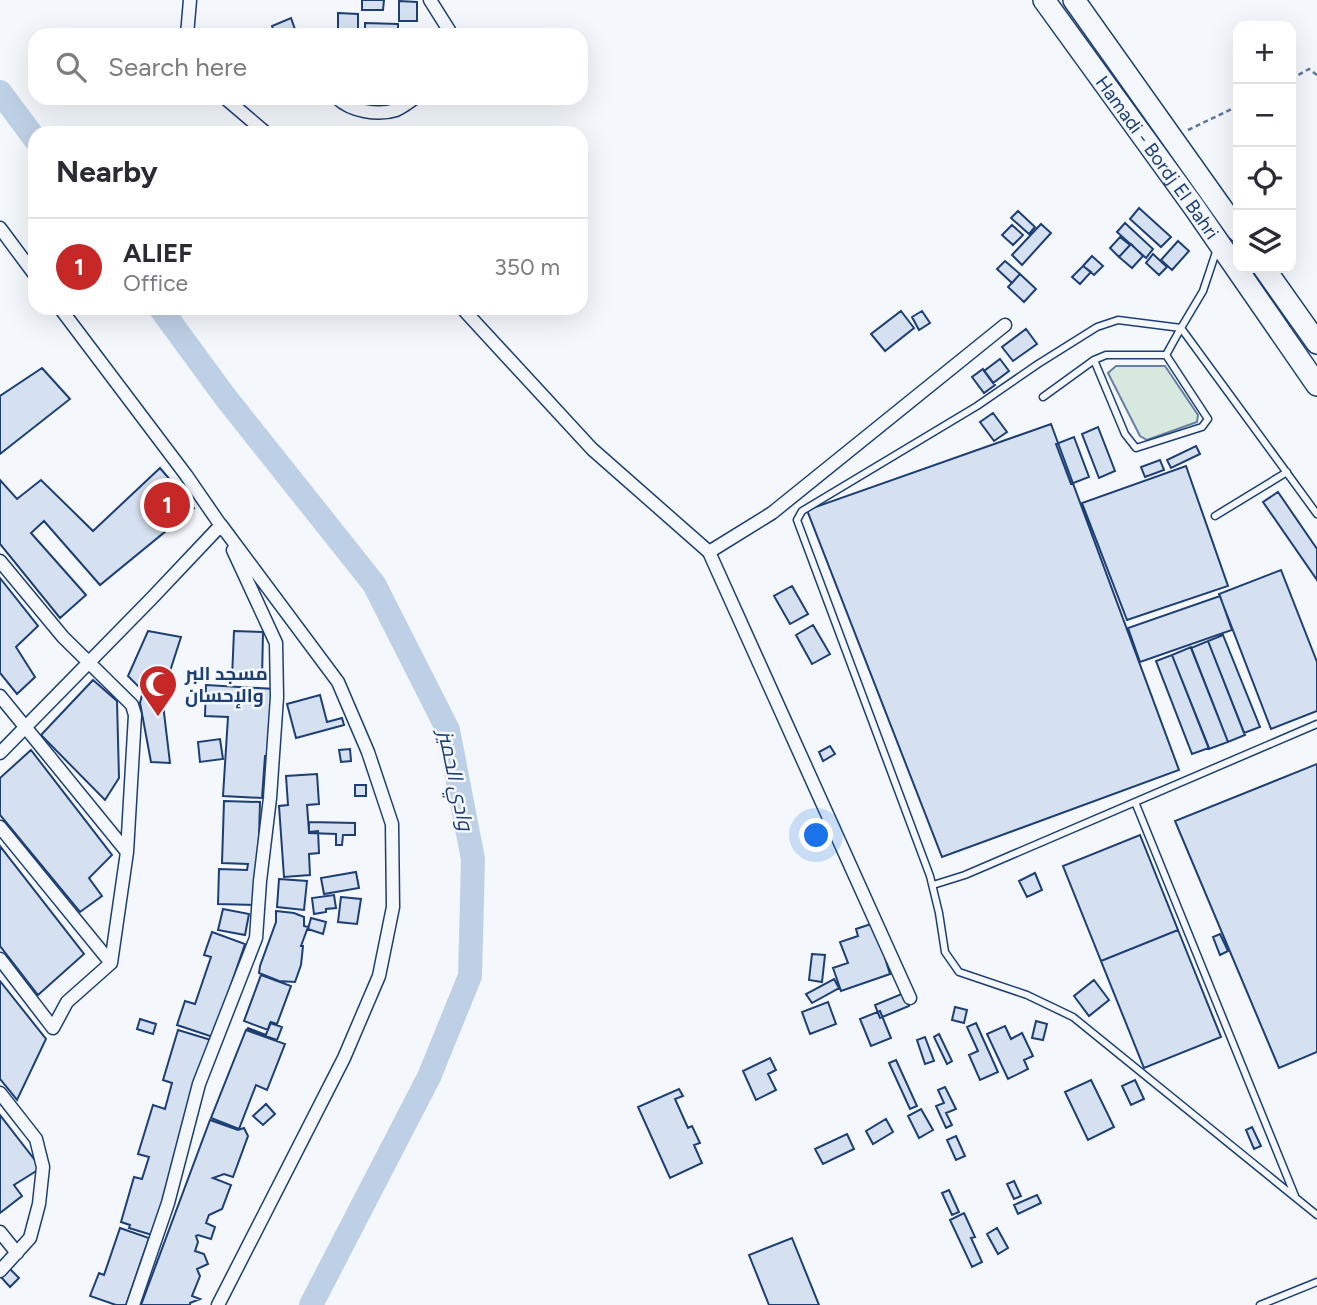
<!DOCTYPE html>
<html lang="en">
<head>
<meta charset="utf-8">
<style>
	body { margin:0; font-family:Figtree,Cairo,sans-serif; background:#f2f2f3; color:#2b2b33 }
	.controls { position:absolute; right:21px; top:21px; display:grid; overflow:hidden; border-radius:14px; box-shadow:0 7px 28px #0002 }
	.controls button { width:63px; height:63px; display:grid; place-items:center; padding:0; border:0; border-bottom:2px solid #e1e1e2; background:#fff; color:#2b2b33; font:35px sans-serif }
	.you { position:absolute; left:817px; top:836px; width:24px; height:24px; margin:-18px; border:5px solid #fff; border-radius:50%; background:#1a73e8; box-shadow:0 0 0 10px #1a73e833 }
	.badge { display:grid; place-items:center; width:46px; height:46px; border-radius:50%; background:#c62828; color:#fff; font-size:23px; font-weight:700 }
	.pin { position:absolute; translate:-50% -50%; border:4px solid #fff; box-shadow:0 2px 7px #0006 }
	.list { margin:0; padding:0; list-style:none }
	h2 { display:flex; justify-content:space-between; align-items:center; height:91px; margin:0; padding:0 28px; font-size:30px }
	h2 small { font-size:23px; font-weight:400; color:#7c7c81 }
	.list li { display:grid; grid-template-columns:46px 1fr auto; gap:21px; align-items:center; box-sizing:border-box; height:98px; padding:0 28px; border-top:2px solid #e1e1e2 }
	.list b { display:block; font-size:26px; white-space:nowrap }
	.list p { margin:0; font-size:23px; white-space:nowrap; color:#7c7c81 }
	.list em { font-size:23px; font-style:normal; color:#7c7c81 }
	.icon { flex:none; width:38px; height:38px; fill:none; stroke:currentColor; stroke-width:2; stroke-linecap:round; stroke-linejoin:round }
	.map { position:relative; flex:none; width:1317px; height:1305px; overflow:hidden }
	.search { position:absolute; background:#fff; box-shadow:0 7px 28px #0002; left:28px; top:28px; width:560px; height:77px; display:flex; align-items:center; gap:18px; box-sizing:border-box; padding:0 24px; border-radius:21px; color:#7c7c81; font-size:26px }
	.panel { position:absolute; background:#fff; box-shadow:0 7px 28px #0002; left:28px; top:126px; width:560px; height:189px; border-radius:21px }
	.map>svg:first-child { display:block }
	.green { fill:#d7e8df; stroke:#687fa3; stroke-width:2 }
	.lines { fill:none; stroke-linecap:round; stroke-linejoin:round }
	.river { stroke:#bed0e5; stroke-width:24 }
	.building { fill:#d5e0f0; stroke:#1d3f73; stroke-width:2 }
	.service-casing { stroke:#1d3f73; stroke-width:9 }
	.minor-casing { stroke:#1d3f73; stroke-width:15 }
	.trunk-casing { stroke:#1d3f73; stroke-width:24 }
	.path { stroke:#5e769c; stroke-width:2.5; stroke-dasharray:5 3.5; stroke-linecap:butt }
	.service { stroke:#f4f7fb; stroke-width:6 }
	.minor { stroke:#f4f7fb; stroke-width:12 }
	.trunk { stroke:#f4f7fb; stroke-width:21 }
	.labels { text-anchor:middle; dominant-baseline:central; stroke-width:5; stroke-linejoin:round; paint-order:stroke }
	.street-label { font-size:19px; fill:#1d3f73; stroke:#f4f7fb }
	.poi-label { font-size:19px; font-weight:bold; fill:#1d3f73; stroke:#f4f7fb; text-anchor:start }
	.water-label { font-size:21px; font-style:italic; fill:#1d3f73; stroke:#f4f7fb }
</style>
</head>
<body>
<div class="map">
<svg width="1317" height="1305" viewBox="0 0 1317 1305">
	<rect width="100%" height="100%" fill="#f4f7fb"/>
	<!-- green -->
	<path class="green" d="M1116,366H1165L1198,415L1197,422L1147,440L1140,436L1108,373Z"/>
	<g class="lines">
		<!-- river -->
		<path class="river" d="M0,92L35,139
			M160,308L226,398L374,584L448,730L473,859L470,976L429,1077L311,1305"/>
	</g>
	<!-- building -->
	<path class="building" d="M362,0H384L383,10H362Z
		M399,1L417,2V21H399Z
		M338,13L358,14V29H338Z
		M291,18L297,35H275L272,26Z
		M365,23L398,24V35H365Z
		M338,29H365V35H338Z
		M1139,208L1171,237L1161,247L1130,219Z
		M1018,211L1035,227L1029,234L1011,218Z
		M1125,223L1153,249L1146,258L1117,232Z
		M1041,224L1051,233L1022,265L1012,255Z
		M1012,225L1023,235L1013,245L1002,235Z
		M1120,237L1130,245L1119,257L1110,248Z
		M1178,241L1189,251L1172,270L1161,260Z
		M1131,244L1143,256L1132,268L1119,257Z
		M1153,254L1167,267L1159,275L1146,263Z
		M1092,256L1103,266L1094,275L1083,266Z
		M1005,261L1020,274L1012,283L997,269Z
		M1083,266L1091,272L1080,284L1072,277Z
		M1020,274L1036,289L1024,302L1008,287Z
		M901,311L914,328L885,351L871,334Z
		M922,311L930,323L919,330L912,317Z
		M1026,329L1037,344L1013,361L1002,347Z
		M1000,359L1009,371L993,383L984,371Z
		M42,368L70,399L0,454V396Z
		M983,369L995,385L984,393L972,377Z
		M993,413L1007,432L994,441L980,422Z
		M1051,424L1179,770L942,857L807,510Z
		M1098,427L1115,471L1099,478L1082,434Z
		M1074,437L1089,477L1071,484L1056,444Z
		M1196,446L1200,454L1171,468L1167,460Z
		M1160,460L1164,470L1145,477L1141,467Z
		M1186,466L1228,586L1127,620L1082,503Z
		M160,468L194,508L100,585L44,521L31,533L86,595L60,618L0,544V480L17,499L41,480L93,531Z
		M1278,492L1317,549V580L1263,502Z
		M1281,570L1317,662V711L1271,729L1219,594Z
		M0,578L38,626L16,647L35,677L17,694L0,673Z
		M792,586L808,614L790,624L774,596Z
		M1220,596L1232,630L1140,662L1128,628Z
		M813,625L830,654L812,664L796,635Z
		M148,631L181,637L162,696L170,763L151,762L140,703L143,691L128,676Z
		M234,631L263,632L262,679L232,678Z
		M1223,635L1260,727L1244,733L1208,641Z
		M1208,641L1245,735L1228,742L1191,648Z
		M1191,647L1228,742L1209,749L1172,655Z
		M1172,655L1209,748L1192,754L1156,661Z
		M93,680L117,701L119,778L105,800L41,735Z
		M206,685L275,689L271,756H265L262,798L223,796L228,717L205,716Z
		M320,695L327,722L342,718L344,725L296,738L287,704Z
		M220,739L223,759L200,762L198,742Z
		M830,746L835,754L823,761L819,752Z
		M350,749L351,761L341,762L339,750Z
		M31,750L112,855L89,878L102,896L80,912L0,815V778Z
		M1317,764V1052L1279,1068L1175,821Z
		M317,774L319,804L307,805L309,832L318,831L319,853L309,854L310,875L284,877L279,806L288,805L286,776Z
		M355,785H366V796H355Z
		M224,801L260,802L257,905L218,904L219,869L247,870L248,864L222,863Z
		M309,822L355,823V835H343L342,845H336V834L309,833Z
		M1140,835L1178,930L1101,961L1063,866Z
		M0,846L84,954L38,995L0,946Z
		M356,872L359,888L324,894L321,878Z
		M1035,873L1042,890L1027,897L1019,881Z
		M279,879L307,881L304,910L277,907Z
		M334,895L336,908L326,909V912L314,914L312,898Z
		M341,897L361,899L357,924L338,922Z
		M223,909L249,914L245,935L218,930Z
		M276,911L294,913L304,917V926L308,927L301,946H303L301,965L295,982L279,981L259,973L260,966L276,922Z
		M311,918L326,922L323,934L308,929Z
		M874,923L890,974L841,991L833,968L848,963L840,942L858,936L856,929Z
		M1178,930L1221,1037L1144,1068L1101,961Z
		M212,932L245,944L213,1037L177,1025L185,1001L195,1004L211,957L204,955Z
		M1220,934L1228,951L1220,955L1213,937Z
		M812,954L825,955L822,982L809,980Z
		M261,975L291,986L277,1024L271,1022L268,1030L244,1021Z
		M834,979L839,988L812,1003L806,994Z
		M1094,980L1109,1000L1089,1016L1074,996Z
		M0,981L46,1039L17,1100L0,1079Z
		M904,993L909,1006L880,1018L875,1005Z
		M828,1002L836,1024L810,1034L802,1012Z
		M955,1007L967,1010L964,1023L952,1020Z
		M880,1011L891,1038L871,1046L860,1019Z
		M140,1019L156,1024L153,1034L137,1029Z
		M1036,1021L1047,1024L1043,1040L1032,1038Z
		M270,1023L282,1027L277,1040L247,1030L248,1028L266,1035Z
		M976,1023L998,1072L980,1080L969,1055L978,1051L967,1027Z
		M1005,1026L1011,1039L1022,1033L1033,1056L1024,1060L1028,1069L1008,1079L987,1034Z
		M178,1030L211,1040L152,1235L129,1228L130,1225L121,1222L134,1177L142,1179L149,1157L138,1154L153,1105L165,1109L172,1083L163,1080Z
		M246,1030L285,1044L267,1090L256,1085L239,1129L211,1118Z
		M939,1034L952,1061L947,1064L934,1037Z
		M925,1037L934,1061L925,1064L917,1040Z
		M770,1058L776,1070L768,1074L776,1090L756,1100L743,1071Z
		M896,1060L917,1106L910,1109L889,1063Z
		M1091,1080L1114,1127L1088,1140L1065,1092Z
		M1135,1080L1144,1099L1131,1105L1122,1086Z
		M945,1087L956,1109L946,1113L952,1125L946,1128L936,1106L944,1103L938,1090Z
		M679,1089L683,1096L675,1099L688,1128L692,1126L700,1143L694,1145L702,1163L670,1178L638,1107Z
		M266,1104L275,1114L263,1125L253,1116Z
		M921,1109L933,1130L919,1138L908,1116Z
		M0,1115L41,1168L14,1185L22,1196L0,1213Z
		M886,1119L893,1132L873,1144L866,1131Z
		M210,1120L238,1130L244,1128L248,1136L233,1177L224,1174L213,1178L231,1185L222,1209L209,1215L206,1223L215,1227L211,1239L198,1235L196,1236L198,1242L195,1251L204,1254L208,1264L197,1269L200,1276L192,1296L200,1299L190,1303V1305H141Z
		M1252,1127L1261,1146L1254,1149L1246,1130Z
		M847,1134L854,1149L823,1164L815,1149Z
		M956,1136L965,1156L956,1160L947,1140Z
		M1014,1181L1021,1196L1014,1199L1007,1184Z
		M949,1190L959,1212L952,1215L942,1193Z
		M1037,1195L1041,1203L1018,1214L1014,1205Z
		M964,1213L975,1237L971,1238L982,1262L972,1267L950,1220Z
		M120,1228L149,1238L126,1305H116L90,1296L99,1273L104,1275Z
		M997,1228L1008,1248L998,1254L987,1234Z
		M792,1238L819,1305H769L749,1255Z
		M9,1268L19,1278L10,1287L0,1276Z"/>
	<g class="lines">
		<defs>
			<path id="service" d="M1217,249L1203,291L1181,328L1317,514
				M1106,355H1166L1208,419L1202,427L1136,448L1125,434L1094,360Z
				M1166,355L1181,328L1118,320L1097,327L1038,364L977,406L802,511L797,520L930,876L939,913L945,952L959,972L1027,995L1073,1017L1317,1215
				M1043,397L1094,360
				M1215,516L1287,472
				M1135,802L1295,1196
				M933,885L965,875L1317,724
				M1260,1305L1317,1282"/>
			<path id="minor" d="M430,0L452,35
				M187,35L190,0
				M225,98L266,133
				M337,98C351,111 377,116 396,110C403,107 409,102 415,98
				M0,228L35,275
				M60,308L186,475L224,530
				M462,308L592,449L709,552L910,998
				M709,552L772,513L1005,325
				M0,561L63,637L132,705L135,715L127,852L111,963L67,1002L53,1028L0,959
				M0,696L127,852
				M0,753L152,598L221,525L338,682L368,752L392,824L393,907L379,976L344,1058L218,1305
				M0,827L111,963
				M0,1093L36,1139L43,1167L39,1204L30,1238L0,1271
				M0,1232L17,1253
				M133,1305L168,1203L199,1084L256,938L260,881L270,798L277,697L276,643L233,550"/>
			<g id="trunk">
				<path id="s1" d="M1044,0L1194,207L1317,385"/>
				<path d="M1074,0L1238,231"/>
				<path d="M1264,268L1317,343"/>
			</g>
		</defs>
		<!-- service casing -->
		<use href="#service" class="service-casing"/>
		<!-- minor casing -->
		<use href="#minor" class="minor-casing"/>
		<!-- trunk casing -->
		<use href="#trunk" class="trunk-casing"/>
		<!-- path -->
		<path class="path" d="M1291,79L1309,69L1317,75
			M1188,130L1238,106"/>
		<!-- service -->
		<use href="#service" class="service"/>
		<!-- minor -->
		<use href="#minor" class="minor"/>
		<!-- trunk -->
		<use href="#trunk" class="trunk"/>
	</g>
	<!-- icons -->
	<defs>
		<symbol id="mosque-pin" viewBox="-11 -11 22 30"><path d="M0 17L-7.5 6A9.5 9.5 0 1 1 7.5 6Z" fill="#c62828" stroke="#f4f7fb"/><path d="M3.5-4.9A6 6 0 1 0 3.5 4.9A5 5 0 1 1 3.5-4.9Z" fill="#fff"/></symbol>
	</defs>
	<g fill-rule="evenodd">
		<use href="#mosque-pin" x="136" y="662" width="44" height="60"/>
	</g>
	<g class="labels">
		<!-- street labels -->
		<g class="street-label">
			<text stroke="none"><textPath href="#s1" startOffset="194">Hamadi - Bordj El Bahri</textPath></text>
		</g>
		<!-- poi labels -->
		<g class="poi-label">
			<text x="185" y="673">مسجد البر<tspan x="185" dy="22">والإحسان</tspan></text>
		</g>
		<!-- water labels -->
		<g class="water-label">
			<text transform="translate(456 780) rotate(78)">وادي الحميز</text>
		</g>
	</g>
</svg>
<div class="controls">
<button>+</button>
<button>−</button>
<button><svg class="icon" aria-label="locate" viewBox="0 0 24 24"><circle cx="12" cy="12" r="6"/><path d="M12 2v4M12 18v4M2 12h4M18 12h4"/></svg></button>
<button><svg class="icon" aria-label="layers" viewBox="0 0 24 24"><path d="M12 4l9 5-9 5-9-5zM3 14l9 5 9-5"/></svg></button>
</div>
<div class="you"></div>
<div class="pin badge" style="left:167px;top:505px">1</div>
<div class="search"><svg class="icon" aria-label="search" viewBox="0 0 24 24"><circle cx="10" cy="10" r="6"/><path d="M15 15l6 6"/></svg>Search here</div>
<section class="panel">
<h2>Nearby<small></small></h2>
<ul class="list">
<li><span class="badge">1</span><div><b>ALIEF</b><p>Office</p></div><em>350 m</em></li>
</ul>
</section>
</div>
</body>
</html>
